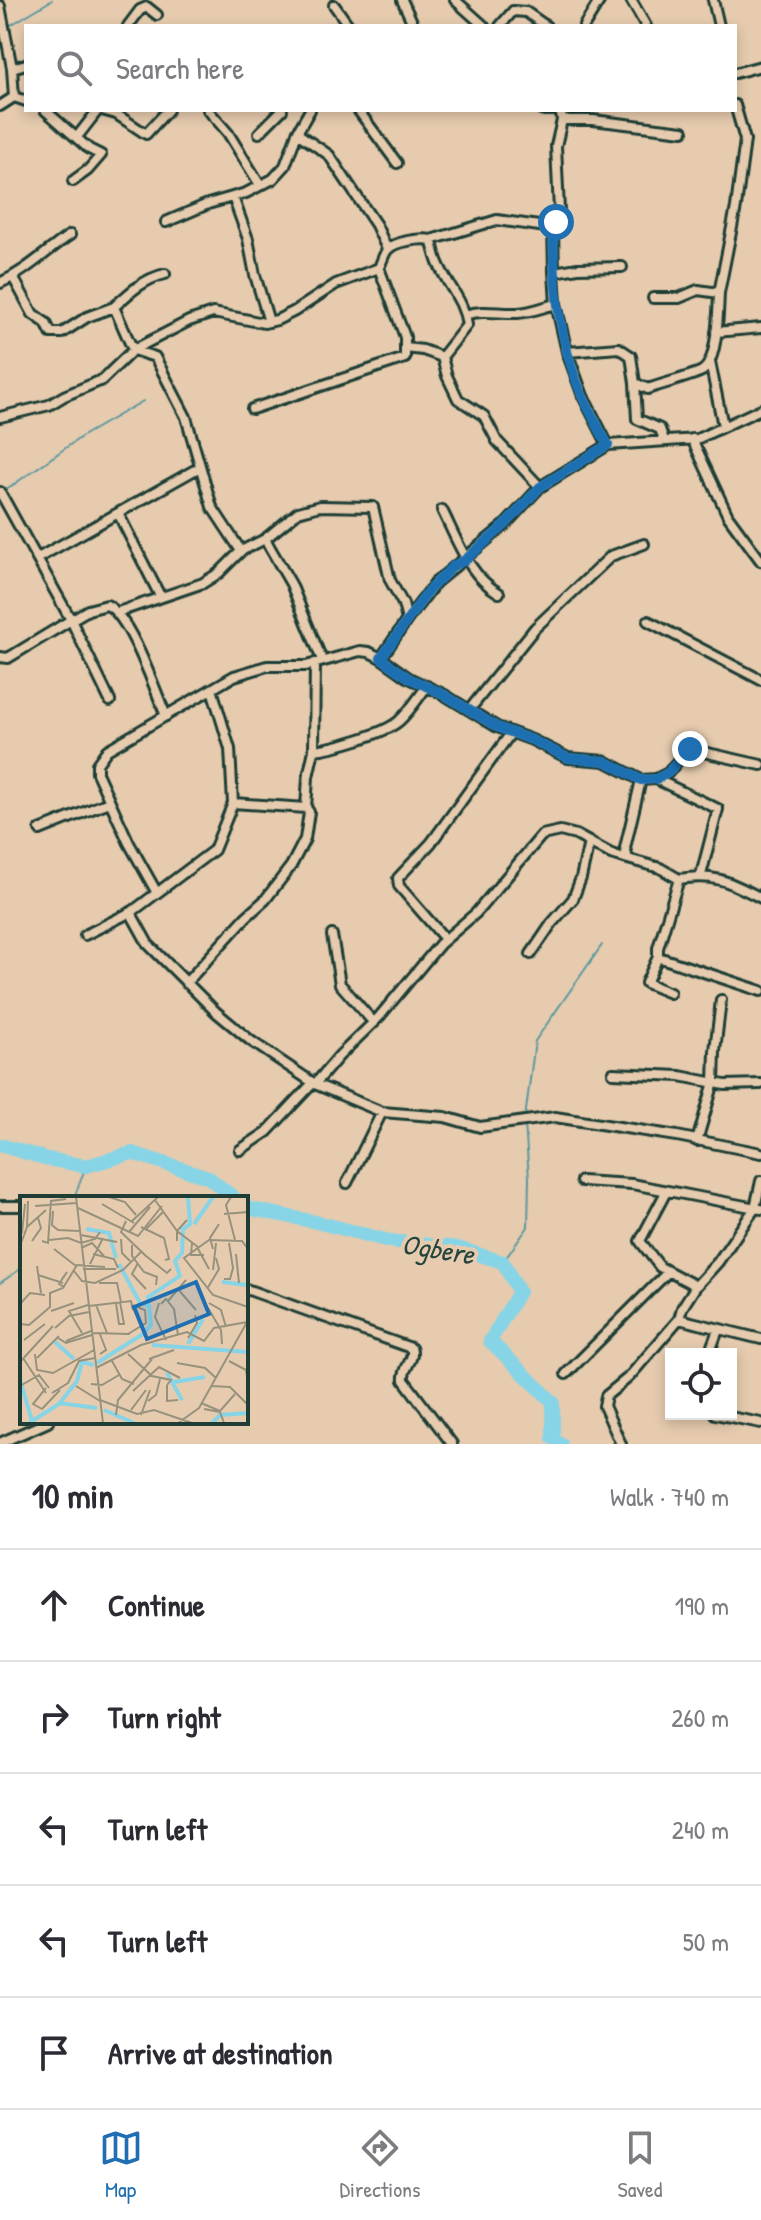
<!DOCTYPE html>
<html lang="en">
<head>
<meta charset="utf-8">
<style>
	body { margin:0; font-family:"Patrick Hand",sans-serif; background:#f2f2f3; color:#2b2b33 }
	.controls { position:absolute; right:24px; bottom:24px; display:grid; overflow:hidden; border-radius:0px; box-shadow:0 4px 12px #0003 }
	.controls button { width:72px; height:72px; display:grid; place-items:center; padding:0; border:0; border-bottom:2px solid #e1e1e2; background:#fff; color:#2b2b33; font:40px sans-serif }
	.stop { position:absolute; width:24px; height:24px; margin:-18px; border:6px solid #1f6fb2; border-radius:50%; background:#fff }
	.stop.end { background:#1f6fb2; border-color:#fff; box-shadow:0 2px 8px #0008 }
	.list { margin:0; padding:0; list-style:none }
	h2 { display:flex; justify-content:space-between; align-items:center; height:104px; margin:0; padding:0 32px; font-size:34px }
	h2 small { font-size:26px; font-weight:400; color:#7c7c81 }
	.list li { display:grid; grid-template-columns:52px 1fr auto; gap:24px; align-items:center; box-sizing:border-box; height:112px; padding:0 32px; border-top:2px solid #e1e1e2 }
	.list b { display:block; font-size:30px; white-space:nowrap }
	.list em { font-size:26px; font-style:normal; color:#7c7c81 }
	.icon { flex:none; width:44px; height:44px; fill:none; stroke:currentColor; stroke-width:2; stroke-linecap:round; stroke-linejoin:round }
	.map { position:relative; flex:none; width:761px; height:1444px; overflow:hidden }
	.search { position:absolute; background:#fff; box-shadow:0 4px 12px #0003; left:24px; right:24px; top:24px; height:88px; display:flex; align-items:center; gap:20px; box-sizing:border-box; padding:0 28px; border-radius:0px; color:#7c7c81; font-size:30px }
	.sheet { height:664px; background:#fff }
	nav { display:flex; justify-content:space-around; align-items:center; box-sizing:border-box; height:112px; border-top:2px solid #e1e1e2; background:#fff; font-size:22px; color:#7c7c81 }
	nav a { display:grid; justify-items:center; gap:4px }
	nav .on { color:#1f6fb2 }
	.map>svg:first-child { display:block }
	.lines { fill:none; stroke-linecap:round; stroke-linejoin:round }
	.stream { stroke:#5d989f; stroke-width:2 }
	.river { stroke:#87d4e7; stroke-width:14 }
	.minor-casing { stroke:#1f3d34; stroke-width:14 }
	.minor { stroke:#e6cbae; stroke-width:8 }
	.route { stroke:#1f6fb2; stroke-width:10 }
	.labels { text-anchor:middle; dominant-baseline:central; stroke-width:8; stroke-linejoin:round; paint-order:stroke }
	.water-label { font-size:28px; font-style:italic; fill:#24453d; stroke:#e6cbae }
	.inset-river { fill:none; stroke:#87d4e7; stroke-width:4 }
	.inset-road { fill:none; stroke:#96927d; stroke-width:2 }
	.view { fill:#1f6fb2; fill-opacity:0.15; stroke:#1f6fb2; stroke-width:4 }
	.inset-edge { fill:none; stroke:#1f3d34; stroke-width:4 }
</style>
</head>
<body>
<div class="map">
<svg width="761" height="1444" viewBox="0 0 761 1444">
	<rect width="100%" height="100%" fill="#e6cbae"/>
	<filter id="ink" filterUnits="userSpaceOnUse"><feTurbulence type="fractalNoise" baseFrequency=".0125" numOctaves="2"/><feDisplacementMap in="SourceGraphic" scale="16" xChannelSelector="R" yChannelSelector="G"/><feConvolveMatrix kernelMatrix="1 2 1 2 8 2 1 2 1" color-interpolation-filters="sRGB"/></filter>
	<g filter="url(#ink)">
		<g class="lines">
			<!-- stream -->
			<path class="stream" d="M9,26L52,0
				M3,492L84,435L143,401
				M525,1118L535,1041L602,945
				M74,1198L86,1166
				M503,1262L528,1227L529,1178L525,1124
				M0,1283L22,1268"/>
			<!-- river -->
			<path class="river" d="M0,1145L47,1159L86,1166L132,1153L208,1177L234,1198
				M246,1208L321,1223L389,1241L457,1248L503,1262L519,1292L490,1341L553,1402V1438L561,1444"/>
			<defs>
				<path id="minor" d="M402,0L414,26
					M455,0L484,26
					M631,0L646,26
					M713,0L719,26
					M334,5L349,26
					M0,6L12,68L14,97
					M128,26L140,10L147,7L157,15
					M500,26L513,11L526,12L546,26
					M584,26L600,0
					M12,68L26,64
					M735,73L761,66
					M14,97L26,101
					M0,106L14,97
					M45,110L89,149L101,155L88,170L73,181
					M102,110L116,114L146,134L168,110
					M208,110L228,133L260,185
					M358,110L397,163
					M541,110H560L562,113
					M560,110L562,120L556,146L559,211L553,228L554,272L556,304L567,352L619,348L631,356L635,383L648,389C661,384 690,377 702,371C718,362 718,311 719,293L698,290L679,298H653
					M562,120H593L683,131
					M259,133L282,110
					M297,133L329,155L376,225L387,249
					M77,137L98,110
					M233,197L248,239L255,275L269,322
					M166,222L208,204L246,193L273,179L285,166L298,131L310,110
					M554,272L578,268L622,267
					M13,277L33,314L46,323L51,333H62L87,317L114,307L133,350L155,357L186,417L212,507L241,551L265,539L291,584L322,660
					M0,283C27,271 46,251 70,235
					M719,293L736,207L745,140L735,105
					M114,307C130,292 144,279 165,274
					M465,315C483,309 499,314 518,313C532,312 543,307 556,304
					M716,332L761,328
					M405,348L423,350L442,357L467,325C464,301 448,286 439,265C435,257 434,248 431,240
					M442,357L447,376L458,399L484,416L497,441L540,487
					M710,362L723,426
					M635,383L637,419L660,429L664,440
					M252,409L405,358V337L379,268
					M0,417L49,405L64,396L102,380L133,350L189,321L213,313L264,323L277,320L295,311L336,284L379,268C381,263 384,254 387,250C395,241 421,238 431,240L497,220L553,228
					M692,439L728,516L761,561
					M608,445L697,439L761,409
					M0,492L71,620L88,610L107,605C130,616 155,690 166,716
					M442,510C457,540 469,576 499,593
					M118,513L160,596
					M265,539L298,512L320,506L373,507L390,580L403,604L407,620L381,658
					M38,558L200,467
					M118,612L203,583L219,573L241,551
					M407,620L436,582L505,525L540,487L608,445L583,396L567,352
					M648,621L761,680
					M0,657L8,658L71,620L110,701
					M470,709L535,628L611,556L644,544
					M314,750C334,748 384,734 399,721C410,711 418,698 427,686
					M656,779L718,809L701,875
					M641,780L625,848L628,859L660,868L679,879C715,873 730,882 761,898
					M233,803L306,808
					M40,830L109,802
					M679,879L658,948V957L761,991
					M157,893L129,843L97,773V764L107,750L234,676L267,666H306L360,651L369,652L381,658L409,678L443,694L497,727L532,740L568,758L605,761L641,780L656,779L668,773L684,753L690,749L761,765
					M133,911V917L148,944L216,1012L251,1041L315,1084L382,1112L445,1117L480,1127L555,1117L677,1136L761,1153
					M85,935L133,911L214,850L233,803L230,749L212,689
					M332,935L340,984L374,1023
					M445,939L399,886L398,878L431,843L511,733
					M531,954L552,923L573,899L581,878L589,842
					M658,957L646,983L670,993
					M186,983L246,917L265,900L291,866L305,839L309,812L306,808L308,777L314,750L315,663
					M613,1073L680,1076L725,1085L761,1084
					M315,1084L339,1056L379,1017L440,944L476,913L542,835L560,831L576,835L611,854L628,859
					M697,1141L714,1082L715,1051L721,1000
					M240,1150L267,1132L313,1083
					M581,1181L632,1184L761,1209
					M347,1183L382,1112
					M666,1192L640,1241L660,1267L696,1286
					M0,1206H22
					M246,1289L411,1348C416,1359 402,1368 404,1380L452,1444
					M679,1319L761,1339
					M709,1354L718,1330
					M566,1374L668,1272
					M715,1414L761,1423
					M0,1443L48,1422
					M621,1444L604,1406L606,1396L629,1377L679,1319L682,1308L696,1286L718,1262L755,1208L761,1181"/>
			</defs>
			<!-- minor casing -->
			<use href="#minor" class="minor-casing"/>
			<!-- minor -->
			<use href="#minor" class="minor"/>
		</g>
	</g>
	<g class="lines" filter="url(#ink)">
		<!-- route -->
		<path class="route" d="M556,222L553,228C554,277 557,324 573,371C581,397 595,421 608,445L540,487L505,525L465,560L453,566L428,591L381,658L409,678L443,694L497,727L532,740L568,758L605,761L641,780L656,779L668,773L684,753L690,749"/>
	</g>
	<g class="labels">
		<!-- water labels -->
		<g class="water-label">
			<text transform="translate(438 1249) rotate(9)">Ogbere</text>
		</g>
	</g>
	<!-- overview -->
	<g transform="translate(20 1196)">
		<rect width="228" height="228" fill="#e6cbae"/>
		<path class="inset-river" d="M174,28L193,1M66,33L89,37L96,62M99,68L120,107L128,110M202,86L227,89M35,146L54,163M168,148L183,123M132,149L228,156M77,167L123,138L131,129L128,101L160,80L155,65L162,57L163,33L170,28L168,1M147,177L162,204M0,184L12,225M154,186L185,181M39,207L77,212M84,214L114,227M9,227L39,208L57,185L62,166L74,169M192,227L200,219L228,217"/>
		<path class="inset-road" d="M56,1L83,227M89,1L105,6L116,19M211,1L206,9L215,44M135,4L157,35L178,51M82,8L114,27M15,10L56,7M58,12L118,40L142,10M33,15L32,29L38,34L59,35M204,18L228,16M106,25L101,36L127,61M112,25L138,1M7,31L26,14M121,31L144,42L149,63L145,64M126,33L144,15M109,36L130,11M2,37L5,8M61,39L97,46M101,43L102,57L110,65M29,44L48,42L61,47L75,43L80,36M12,45L21,32L18,22M22,45L28,47L31,5L46,3M157,45V35L167,24M172,47L171,59H184M112,49V60L124,76L137,81L136,89M0,50L7,31L8,5M177,51L189,73M61,52L72,47L84,60M34,53L56,70M193,53L190,42L199,28M228,53L222,45L189,44L164,62L193,99L228,111M73,58L94,63L98,72M216,58L219,87M126,60L147,77L151,73M118,67L112,78L126,93M70,68L83,42M17,70L21,97M63,73H96M193,74L196,47M54,75L62,85L75,87L103,74L122,55M18,79L43,87M42,83L47,76L39,88L44,91M204,83H210L213,72L209,47M79,87H97L101,106M157,92L176,114M187,93L199,73L196,62M148,105L166,84M96,107L99,128H104L100,106M139,107L135,121L146,144M189,107L201,114L206,131M0,108L10,97L25,99M141,108L146,103L154,113L158,139M76,109L87,137M69,110L111,105L113,114M188,112L201,134L202,148M31,115L54,107M0,128L9,129L30,111V97L43,92L57,69L85,71M35,132L49,120L69,116M62,137L49,115L68,109M73,137L110,138M80,138L86,154L80,158M108,138L126,127L125,114L112,109M38,142L46,147L72,139M168,142L177,127L175,119M4,144L25,128M46,145L71,135M15,158L17,174L33,177L74,154M108,158L132,180L151,184L147,189M3,162L26,197M17,162L39,140M129,163L154,154M92,165L102,183L114,188M209,165L226,174L228,186M0,166L33,130M157,167L185,172L196,182M76,172L121,149L167,136L184,145L194,132L227,126M71,188L82,189L99,179M147,189V205L158,204M0,190L19,179L29,192M56,190L80,205M191,190L210,191L228,209M113,195L139,171L160,182M32,197L48,187L59,165L75,162M80,204L117,218L134,214L172,227M128,205L136,199L140,183M181,207L200,215L215,198M22,213L40,194M22,213L13,208L26,192M184,213L200,216L204,227M111,214L126,194M96,219L98,204L132,163M121,219L130,194M158,227L179,212L227,126"/>
		<path class="view" d="M176,86L189,118L127,143L114,111Z"/>
		<rect width="228" height="228" class="inset-edge"/>
	</g>
</svg>
<div class="controls">
<button><svg class="icon" aria-label="locate" viewBox="0 0 24 24"><circle cx="12" cy="12" r="6"/><path d="M12 2v4M12 18v4M2 12h4M18 12h4"/></svg></button>
</div>
<div class="stop" style="left:556px;top:222px"></div>
<div class="stop end" style="left:690px;top:749px"></div>
<div class="search"><svg class="icon" aria-label="search" viewBox="0 0 24 24"><circle cx="10" cy="10" r="6"/><path d="M15 15l6 6"/></svg>Search here</div>
</div>
<section class="sheet">
<h2>10 min<small>Walk · 740 m</small></h2>
<ul class="list">
<li><svg class="icon" aria-label="ahead" viewBox="0 0 24 24"><path d="M12 20V5M6 11l6-6 6 6"/></svg><div><b>Continue</b></div><em>190 m</em></li>
<li><svg class="icon" aria-label="right" viewBox="0 0 24 24"><path d="M7 20v-9h11M14 6l5 5-5 5"/></svg><div><b>Turn right</b></div><em>260 m</em></li>
<li><svg class="icon" aria-label="left" viewBox="0 0 24 24"><path d="M17 20v-9H6M10 6l-5 5 5 5"/></svg><div><b>Turn left</b></div><em>240 m</em></li>
<li><svg class="icon" aria-label="left" viewBox="0 0 24 24"><path d="M17 20v-9H6M10 6l-5 5 5 5"/></svg><div><b>Turn left</b></div><em>50 m</em></li>
<li><svg class="icon" aria-label="arrive" viewBox="0 0 24 24"><path d="M6 21V4h12l-3 4 3 4H6"/></svg><div><b>Arrive at destination</b></div></li>
</ul>
</section>
<nav>
<a class="on"><svg class="icon" aria-label="map" viewBox="0 0 24 24"><path d="M3 6l6-2 6 2 6-2v14l-6 2-6-2-6 2zM9 4v14M15 6v14"/></svg>Map</a>
<a><svg class="icon" aria-label="directions" viewBox="0 0 24 24"><path d="M12 3l9 9-9 9-9-9zM9 14v-3h6M13 9l2 2-2 2"/></svg>Directions</a>
<a><svg class="icon" aria-label="saved" viewBox="0 0 24 24"><path d="M7 4h10v16l-5-4-5 4z"/></svg>Saved</a>
</nav>
</body>
</html>
